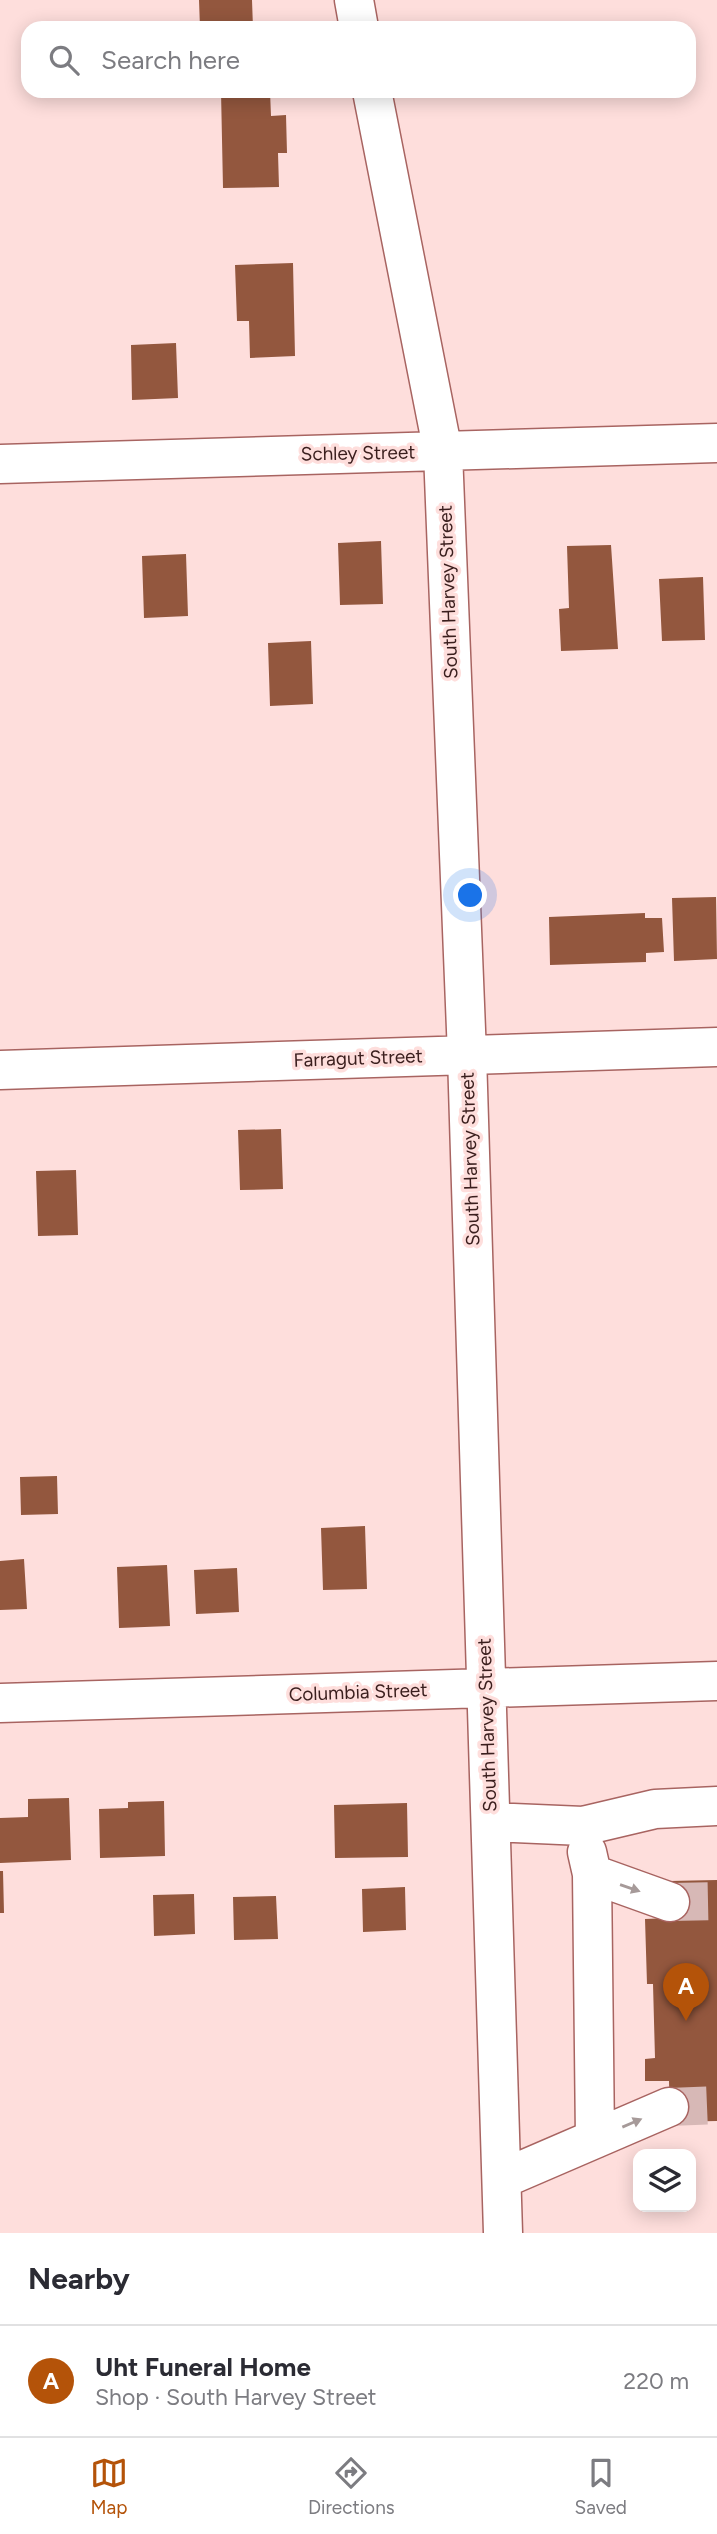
<!DOCTYPE html>
<html lang="en">
<head>
<meta charset="utf-8">
<style>
	body { margin:0; font-family:Figtree,sans-serif; background:#f2f2f3; color:#2b2b33 }
	.controls { position:absolute; right:21px; bottom:21px; display:grid; overflow:hidden; border-radius:14px; box-shadow:0 4px 18px #0003 }
	.controls button { width:63px; height:63px; display:grid; place-items:center; padding:0; border:0; border-bottom:2px solid #e1e1e2; background:#fff; color:#2b2b33; font:35px sans-serif }
	.you { position:absolute; left:471px; top:896px; width:24px; height:24px; margin:-18px; border:5px solid #fff; border-radius:50%; background:#1a73e8; box-shadow:0 0 0 10px #1a73e833 }
	.badge { display:grid; place-items:center; width:46px; height:46px; border-radius:50%; background:#b45309; color:#fff; font-size:23px; font-weight:700 }
	.pin { position:absolute; translate:-50% -58px; filter:drop-shadow(0 2px 4px #0008) }
	.pin::after { content:''; position:absolute; top:37px; width:24px; height:21px; background:inherit; clip-path:polygon(0 0,100% 0,50% 100%) }
	.list { margin:0; padding:0; list-style:none }
	h2 { display:flex; justify-content:space-between; align-items:center; height:91px; margin:0; padding:0 28px; font-size:30px }
	h2 small { font-size:23px; font-weight:400; color:#7c7c81 }
	.list li { display:grid; grid-template-columns:46px 1fr auto; gap:21px; align-items:center; box-sizing:border-box; height:112px; padding:0 28px; border-top:2px solid #e1e1e2 }
	.list b { display:block; font-size:26px; white-space:nowrap }
	.list p { margin:0; font-size:23px; white-space:nowrap; color:#7c7c81 }
	.list em { font-size:23px; font-style:normal; color:#7c7c81 }
	.icon { flex:none; width:38px; height:38px; fill:none; stroke:currentColor; stroke-width:2; stroke-linecap:round; stroke-linejoin:round }
	.map { position:relative; flex:none; width:717px; height:2233px; overflow:hidden }
	.search { position:absolute; background:#fff; box-shadow:0 4px 18px #0003; left:21px; right:21px; top:21px; height:77px; display:flex; align-items:center; gap:18px; box-sizing:border-box; padding:0 24px; border-radius:21px; color:#7c7c81; font-size:26px }
	.sheet { height:203px; background:#fff }
	nav { display:flex; justify-content:space-around; align-items:center; box-sizing:border-box; height:98px; border-top:2px solid #e1e1e2; background:#fff; font-size:19px; color:#7c7c81 }
	nav a { display:grid; justify-items:center; gap:4px }
	nav .on { color:#b45309 }
	.map>svg:first-child { display:block }
	.building { fill:#93573e }
	.lines { fill:none; stroke-linecap:round; stroke-linejoin:round }
	.minor-tunnel { stroke:#d7b8b6; stroke-width:38; stroke-dasharray:38 19; stroke-linecap:butt }
	.minor-casing { stroke:#a86461; stroke-width:41 }
	.minor { stroke:#fff; stroke-width:38 }
	.oneway { fill:#a69a99 }
	.labels { text-anchor:middle; dominant-baseline:central; stroke-width:7; stroke-linejoin:round; paint-order:stroke }
	.street-label { font-size:19px; fill:#3a1e1d; stroke:#fededc }
</style>
</head>
<body>
<div class="map">
<svg width="717" height="2233" viewBox="0 0 717 2233">
	<rect width="100%" height="100%" fill="#fededc"/>
	<!-- building -->
	<path class="building" d="M199,0H252L253,28H200Z
		M221,91H270L271,116L286,115L287,153H278L279,187L223,188Z
		M293,263L295,356L250,358L249,321H237L235,265Z
		M176,343L178,398L132,400L131,345Z
		M381,541L383,604L340,605L338,543Z
		M611,545L618,649L561,651L559,609L569,608L567,546Z
		M186,554L188,616L144,618L142,556Z
		M703,577L705,640L662,641L659,579Z
		M311,641L313,704L270,706L268,643Z
		M716,897L717,959L674,961L672,898Z
		M645,913V918H662L664,952L646,953V962L550,965L549,917Z
		M281,1129L283,1189L240,1190L238,1130Z
		M76,1170L78,1235L38,1236L36,1171Z
		M57,1476L58,1514L21,1515L20,1477Z
		M365,1526L367,1589L323,1590L321,1528Z
		M24,1559L27,1609L0,1610V1561Z
		M167,1565L170,1626L119,1628L117,1567Z
		M237,1568L239,1612L196,1614L194,1570Z
		M69,1798L71,1860L0,1863V1818L28,1817V1799Z
		M164,1801L165,1856L100,1858L99,1809L128,1808V1802Z
		M407,1803L408,1857L335,1858L334,1805Z
		M0,1871H3L4,1913H0Z
		M717,1880V2121L670,2122L669,2081H645V2059L655,2058L653,1984H647L645,1919L670,1918L669,1881Z
		M405,1887L406,1930L363,1932L362,1889Z
		M194,1894L195,1934L154,1936L153,1895Z
		M276,1896L278,1939L234,1940L233,1897Z"/>
	<g class="lines">
		<!-- minor-tunnel -->
		<path class="minor-tunnel" d="M670,1902L717,1901
			M669,2107L717,2105"/>
		<defs>
			<path id="minor" d="M354,0L359,28
				M372,91L443,452L467,1055L503,2233
				M0,464L717,443
				M0,1070L717,1047
				M0,1703L717,1681
				M491,1822L583,1826L655,1809L717,1806
				M587,1852L592,1874L670,1902
				M592,1874L595,2139
				M502,2179L669,2107"/>
		</defs>
		<!-- minor casing -->
		<use href="#minor" class="minor-casing"/>
		<!-- minor -->
		<use href="#minor" class="minor"/>
	</g>
	<!-- one-way arrows -->
	<defs><path id="oneway-solid" d="M-6-.8H1V-3.2L6.5 0L1 3.2V.8H-6Z" transform="scale(1.75)"/></defs>
	<g class="oneway">
		<use href="#oneway-solid" transform="translate(630 1888) rotate(19)"/>
		<use href="#oneway-solid" transform="translate(632 2123) rotate(-23)"/>
	</g>
	<g class="labels">
		<!-- street labels -->
		<g class="street-label">
			<text transform="translate(358 453) rotate(-1)">Schley Street</text>
			<text transform="translate(448 592) rotate(-92)">South Harvey Street</text>
			<text transform="translate(358 1058) rotate(-2)">Farragut Street</text>
			<text transform="translate(470 1159) rotate(-92)">South Harvey Street</text>
			<text transform="translate(358 1692) rotate(-2)">Columbia Street</text>
			<text transform="translate(487 1725) rotate(-92)">South Harvey Street</text>
		</g>
	</g>
</svg>
<div class="controls">
<button><svg class="icon" aria-label="layers" viewBox="0 0 24 24"><path d="M12 4l9 5-9 5-9-5zM3 14l9 5 9-5"/></svg></button>
</div>
<div class="you"></div>
<div class="pin badge" style="left:686px;top:2021px">A</div>
<div class="search"><svg class="icon" aria-label="search" viewBox="0 0 24 24"><circle cx="10" cy="10" r="6"/><path d="M15 15l6 6"/></svg>Search here</div>
</div>
<section class="sheet">
<h2>Nearby<small></small></h2>
<ul class="list">
<li><span class="badge">A</span><div><b>Uht Funeral Home</b><p>Shop · South Harvey Street</p></div><em>220 m</em></li>
</ul>
</section>
<nav>
<a class="on"><svg class="icon" aria-label="map" viewBox="0 0 24 24"><path d="M3 6l6-2 6 2 6-2v14l-6 2-6-2-6 2zM9 4v14M15 6v14"/></svg>Map</a>
<a><svg class="icon" aria-label="directions" viewBox="0 0 24 24"><path d="M12 3l9 9-9 9-9-9zM9 14v-3h6M13 9l2 2-2 2"/></svg>Directions</a>
<a><svg class="icon" aria-label="saved" viewBox="0 0 24 24"><path d="M7 4h10v16l-5-4-5 4z"/></svg>Saved</a>
</nav>
</body>
</html>
